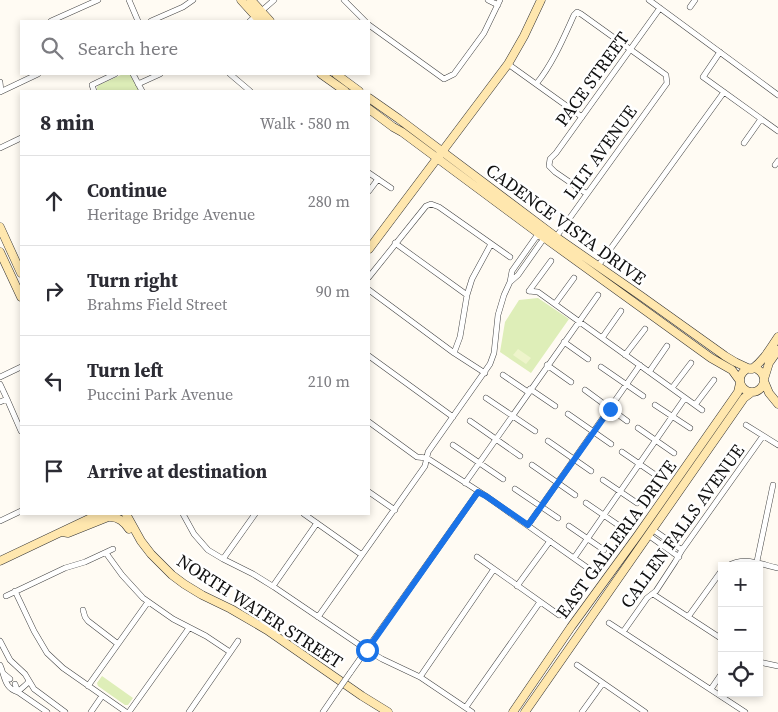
<!DOCTYPE html>
<html lang="en">
<head>
<meta charset="utf-8">
<style>
	body { margin:0; font-family:"Source Serif 4",serif; background:#f7f7f7; color:#2b2b33 }
	.controls { position:absolute; right:15px; bottom:15px; display:grid; overflow:hidden; border-radius:0px; box-shadow:0 2px 8px #0003 }
	.controls button { width:45px; height:45px; display:grid; place-items:center; padding:0; border:0; border-bottom:1px solid #e1e1e2; background:#fff; color:#2b2b33; font:25px sans-serif }
	.stop { position:absolute; width:15px; height:15px; margin:-11px; border:4px solid #1a73e8; border-radius:50%; background:#fff }
	.stop.end { background:#1a73e8; border-color:#fff; box-shadow:0 1px 5px #0008 }
	.list { margin:0; padding:0; list-style:none }
	h2 { display:flex; justify-content:space-between; align-items:center; height:65px; margin:0; padding:0 20px; font-size:21px }
	h2 small { font-size:16px; font-weight:400; color:#7c7c81 }
	.list li { display:grid; grid-template-columns:32px 1fr auto; gap:15px; align-items:center; box-sizing:border-box; height:90px; padding:0 20px; border-top:1px solid #e1e1e2 }
	.list b { display:block; font-size:19px; white-space:nowrap }
	.list p { margin:0; font-size:16px; white-space:nowrap; color:#7c7c81 }
	.list em { font-size:16px; font-style:normal; color:#7c7c81 }
	.icon { flex:none; width:28px; height:28px; fill:none; stroke:currentColor; stroke-width:2; stroke-linecap:round; stroke-linejoin:round }
	.map { position:relative; flex:none; width:778px; height:712px; overflow:hidden }
	.search { position:absolute; background:#fff; box-shadow:0 2px 8px #0003; left:20px; top:20px; width:350px; height:55px; display:flex; align-items:center; gap:12px; box-sizing:border-box; padding:0 18px; border-radius:0px; color:#7c7c81; font-size:19px }
	.panel { position:absolute; background:#fff; box-shadow:0 2px 8px #0003; left:20px; top:90px; width:350px; height:425px; border-radius:0px }
	.map>svg:first-child { display:block }
	.green { fill:#deeeb8 }
	.pitch { fill:#eef4cb }
	.lines { fill:none; stroke-linecap:round; stroke-linejoin:round }
	.street-casing { stroke:#434343; stroke-width:6 }
	.secondary-casing { stroke:#323232; stroke-width:9 }
	.street { stroke:#fff; stroke-width:5 }
	.secondary { stroke:#ffe7ae; stroke-width:8 }
	.street-bridge-casing { stroke:#434343; stroke-width:6; stroke-linecap:butt }
	.street-bridge { stroke:#fff; stroke-width:5 }
	.route { stroke:#1a73e8; stroke-width:6 }
	.labels { text-anchor:middle; dominant-baseline:central; stroke-width:5; stroke-linejoin:round; paint-order:stroke }
	.street-label { font-size:18px; fill:#101010; stroke:#fff }
</style>
</head>
<body>
<div class="map">
<svg width="778" height="712" viewBox="0 0 778 712">
	<rect width="100%" height="100%" fill="#fffbf3"/>
	<!-- green -->
	<path class="green" d="M123,74H130L139,91H97V87L99,85Z
		M538,298L569,319L531,373L500,352L505,322L519,300Z
		M102,676L133,698L128,705H125L98,686L97,683Z"/>
	<!-- pitch -->
	<path class="pitch" d="M518,349L531,358L526,364L513,355Z"/>
	<g class="lines">
		<defs>
			<path id="street" d="M129,0L138,21
				M344,0L365,21
				M488,0L498,5
				M649,0L778,95
				M690,7L695,0
				M51,21L98,0
				M151,21L183,7L193,0
				M250,21L274,0
				M369,25L444,79L454,74L484,33L500,0
				M720,52L703,77L778,131
				M508,64L582,117
				M133,74L142,91
				M230,74L250,91
				M0,82L1,91
				M537,83C553,63 563,39 574,15L577,12L581,14L666,75L667,83L556,237
				M138,84L160,74
				M94,91L92,85L115,74
				M0,92L38,74
				M744,143L761,119
				M0,148L21,138
				M775,165L778,161
				M369,173L391,188
				M369,191L378,179
				M587,194L555,172L549,166L550,159L556,153L660,8
				M395,243L467,295
				M598,266L724,92
				M369,277L426,206L431,204L439,207L510,257
				M369,290L454,353L485,373
				M529,291L538,292L702,410
				M529,291L551,261
				M555,304L574,278
				M602,338L621,311
				M564,342L588,359
				M454,353L460,337L467,295L472,279L491,244
				M625,355L645,329
				M369,356L453,417
				M547,365L571,382
				M601,367L643,396
				M649,372L667,346
				M503,375L528,392
				M0,377L21,367
				M0,384L7,399L0,402
				M672,388L691,363
				M530,389L555,406
				M585,390L627,421
				M486,398L535,431
				M7,399L21,431
				M655,405L690,428
				M695,405L714,380
				M568,414L611,444
				M470,421L520,456
				M369,422L417,457L427,458L486,496L592,571
				M746,425L778,445
				M638,428L674,453
				M548,441L591,471
				M453,445L503,479
				M622,452L657,476
				M532,465L575,495
				M603,480L637,503
				M465,483L598,295
				M515,489L558,518
				M369,492L395,510
				M586,503L621,527
				M183,514L194,534L208,550L223,559L253,574L274,587L367,650L382,659L420,677L472,712
				M304,514L362,555
				M0,521L21,511
				M528,525L640,365
				M569,526L604,550
				M652,529L682,550
				M648,535L679,557
				M106,553L122,575L143,598L173,619L206,636L230,652
				M477,557L559,615
				M574,558L685,398
				M223,559L255,514
				M727,566C745,556 759,564 778,568
				M756,566L773,485
				M273,586L317,523
				M517,586L550,541
				M15,591L34,631L47,653L63,668L126,712
				M653,594L722,639
				M6,596L65,568L85,562L113,549
				M83,610L85,617L88,621L118,644
				M318,617L425,466L428,452L490,364L494,353L498,315L504,295L510,282L512,271L536,237L542,236V241L518,275L510,282
				M688,617L722,570
				M609,623L745,712
				M623,632L647,598L656,591L675,562L682,550L763,436
				M0,641L10,660L25,674L34,689L65,712
				M759,662L778,666
				M0,665C5,676 4,688 18,692C22,687 26,686 29,681
				M577,665L645,712
				M350,673L478,492
				M4,674L10,679
				M420,677L494,569
				M15,684L18,692L47,712
				M88,686L148,602
				M711,689L722,673
				M466,707L540,602
				M91,712L102,696
				M129,712L189,628
				M189,712L238,641
				M323,712L336,693
				M582,712L603,683"/>
			<path id="secondary" d="M241,0L260,21
				M251,0L270,21
				M321,74L345,91
				M336,74L359,91
				M369,98L399,119L556,237L641,296L725,356L735,362L750,369
				M369,109L393,127L402,132L542,236L711,358L732,370L740,381
				M0,227L21,273
				M369,249L508,64L524,36L541,0
				M0,252L21,297
				M740 380a12 12 0 1 1 24 0a12 12 0 1 1-24 0Z
				M752,369C764,360 770,349 778,337
				M764,379L769,363L778,350
				M764,381L769,393L778,404
				M126,514L141,541L151,554L172,575L184,584L202,595L231,609L267,630L362,696L388,712
				M62,532L68,533L108,517C118,516 124,521 129,529
				M0,561L99,514
				M513,712L571,627L638,535L738,392L740,383
				M525,712L744,398L752,392"/>
		</defs>
		<!-- street casing -->
		<use href="#street" class="street-casing"/>
		<!-- secondary casing -->
		<use href="#secondary" class="secondary-casing"/>
		<!-- street -->
		<use href="#street" class="street"/>
		<!-- secondary -->
		<use href="#secondary" class="secondary"/>
		<defs>
			<path id="street-bridge" d="M336,693L350,673"/>
		</defs>
		<!-- street-bridge casing -->
		<use href="#street-bridge" class="street-bridge-casing"/>
		<!-- street-bridge -->
		<use href="#street-bridge" class="street-bridge"/>
	</g>
	<g class="lines">
		<!-- route -->
		<path class="route" d="M367,650L478,492L486,496L528,525L610,409"/>
	</g>
	<g class="labels">
		<!-- street labels -->
		<g class="street-label">
			<text transform="translate(592 79) rotate(-54)">PACE STREET</text>
			<text transform="translate(600 152) rotate(-54)">LILT AVENUE</text>
			<text transform="translate(566 224) rotate(36)">CADENCE VISTA DRIVE</text>
			<text transform="translate(682 526) rotate(-54)">CALLEN FALLS AVENUE</text>
			<text transform="translate(616 539) rotate(-54)">EAST GALLERIA DRIVE</text>
			<text transform="translate(260 611) rotate(33)">NORTH WATER STREET</text>
		</g>
	</g>
</svg>
<div class="controls">
<button>+</button>
<button>−</button>
<button><svg class="icon" aria-label="locate" viewBox="0 0 24 24"><circle cx="12" cy="12" r="6"/><path d="M12 2v4M12 18v4M2 12h4M18 12h4"/></svg></button>
</div>
<div class="stop" style="left:367px;top:650px"></div>
<div class="stop end" style="left:610px;top:409px"></div>
<div class="search"><svg class="icon" aria-label="search" viewBox="0 0 24 24"><circle cx="10" cy="10" r="6"/><path d="M15 15l6 6"/></svg>Search here</div>
<section class="panel">
<h2>8 min<small>Walk · 580 m</small></h2>
<ul class="list">
<li><svg class="icon" aria-label="ahead" viewBox="0 0 24 24"><path d="M12 20V5M6 11l6-6 6 6"/></svg><div><b>Continue</b><p>Heritage Bridge Avenue</p></div><em>280 m</em></li>
<li><svg class="icon" aria-label="right" viewBox="0 0 24 24"><path d="M7 20v-9h11M14 6l5 5-5 5"/></svg><div><b>Turn right</b><p>Brahms Field Street</p></div><em>90 m</em></li>
<li><svg class="icon" aria-label="left" viewBox="0 0 24 24"><path d="M17 20v-9H6M10 6l-5 5 5 5"/></svg><div><b>Turn left</b><p>Puccini Park Avenue</p></div><em>210 m</em></li>
<li><svg class="icon" aria-label="arrive" viewBox="0 0 24 24"><path d="M6 21V4h12l-3 4 3 4H6"/></svg><div><b>Arrive at destination</b></div></li>
</ul>
</section>
</div>
</body>
</html>
